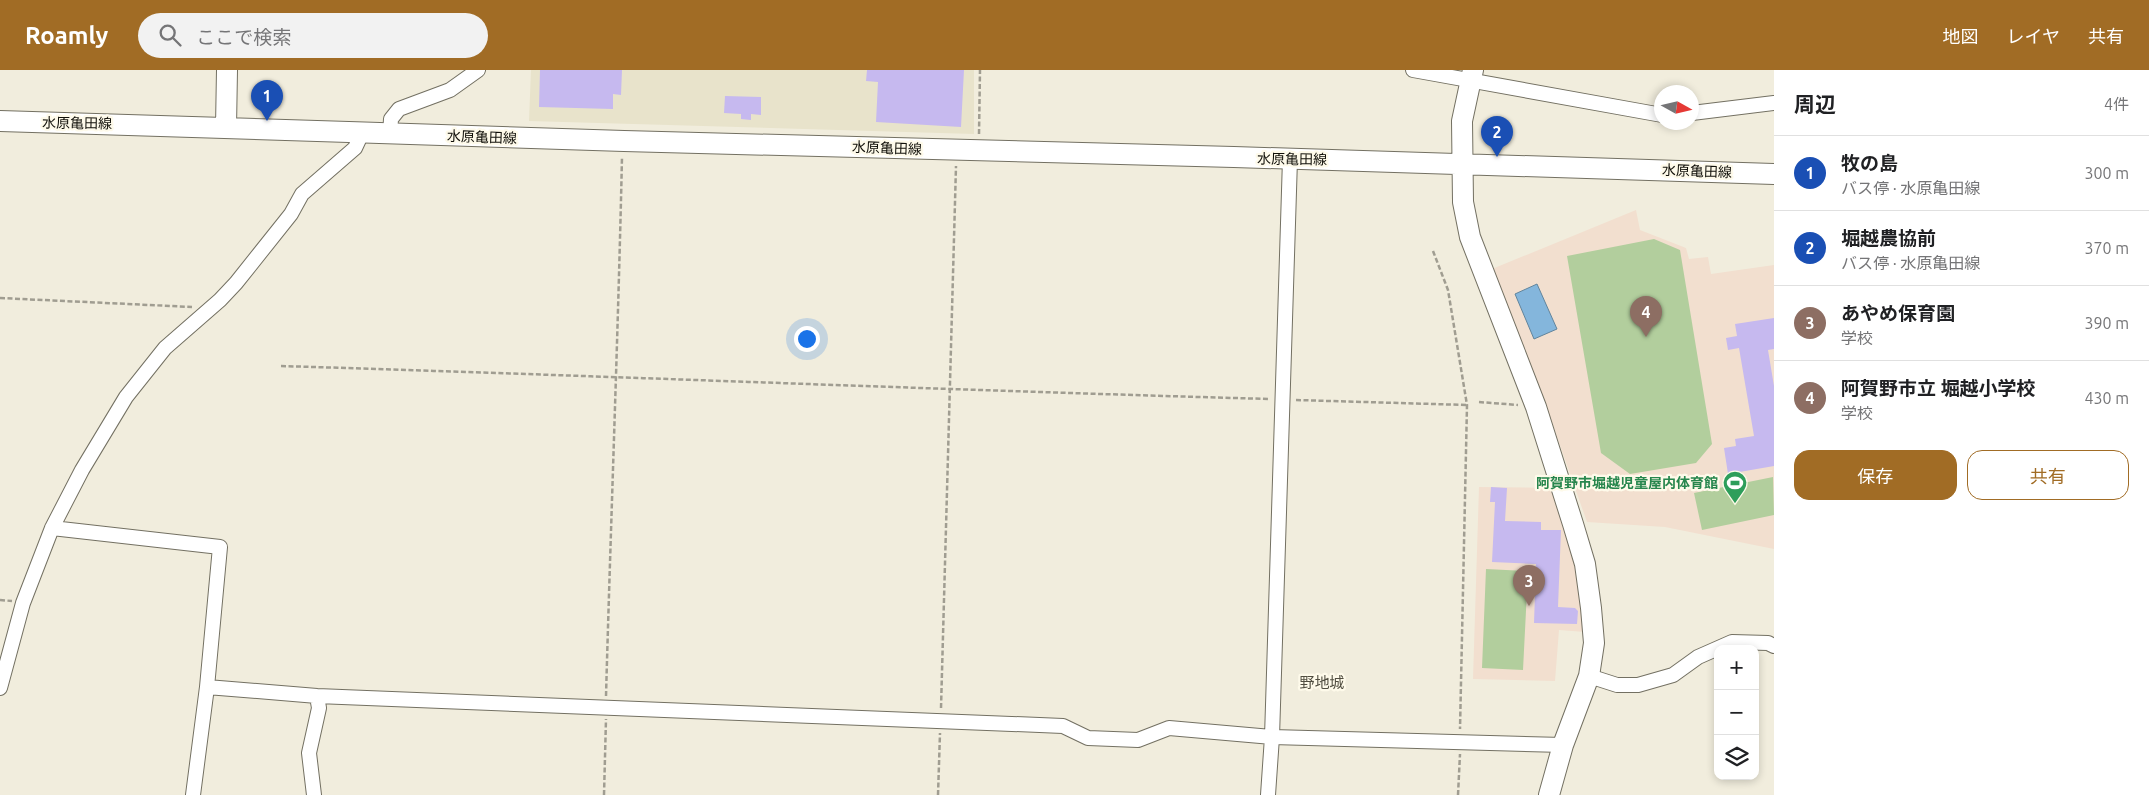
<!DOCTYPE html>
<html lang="ja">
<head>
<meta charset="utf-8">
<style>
	body { margin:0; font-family:Ubuntu,"Noto Sans JP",sans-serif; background:#f2f2f2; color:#202124 }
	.controls { position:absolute; right:15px; bottom:15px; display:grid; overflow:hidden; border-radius:10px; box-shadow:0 2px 8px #0003 }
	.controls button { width:45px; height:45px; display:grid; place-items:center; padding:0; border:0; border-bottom:1px solid #e0e0e0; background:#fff; color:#202124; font:25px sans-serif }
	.compass { position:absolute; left:1654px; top:15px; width:45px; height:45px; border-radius:50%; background:#fff; box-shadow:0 2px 8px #0003; rotate:98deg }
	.you { position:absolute; left:806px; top:268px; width:18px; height:18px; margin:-12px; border:4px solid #fff; border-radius:50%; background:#1a73e8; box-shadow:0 0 0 8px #1a73e833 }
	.badge { display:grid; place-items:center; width:32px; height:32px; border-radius:50%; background:#a16c25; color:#fff; font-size:16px; font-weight:700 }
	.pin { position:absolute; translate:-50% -41px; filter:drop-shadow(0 1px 2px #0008) }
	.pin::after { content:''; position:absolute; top:26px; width:18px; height:15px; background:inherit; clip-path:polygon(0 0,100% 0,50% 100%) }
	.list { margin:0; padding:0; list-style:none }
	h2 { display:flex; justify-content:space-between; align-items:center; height:65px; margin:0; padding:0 20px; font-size:21px }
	h2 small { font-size:16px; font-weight:400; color:#757577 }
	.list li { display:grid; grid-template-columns:32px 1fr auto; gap:15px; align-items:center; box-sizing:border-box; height:75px; padding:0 20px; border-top:1px solid #e0e0e0 }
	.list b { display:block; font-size:19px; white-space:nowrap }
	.list p { margin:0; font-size:16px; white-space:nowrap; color:#757577 }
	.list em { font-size:16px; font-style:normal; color:#757577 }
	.actions { display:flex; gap:10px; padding:15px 20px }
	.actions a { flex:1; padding:11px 0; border:1px solid #a16c25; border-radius:15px; text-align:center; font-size:18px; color:#a16c25 }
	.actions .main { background:#a16c25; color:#fff }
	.icon { flex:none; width:28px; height:28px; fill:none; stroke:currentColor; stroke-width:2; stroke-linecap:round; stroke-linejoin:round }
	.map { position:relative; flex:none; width:1774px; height:725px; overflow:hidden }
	header { display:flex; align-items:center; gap:30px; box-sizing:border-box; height:70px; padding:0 25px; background:#a16c25; color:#fff }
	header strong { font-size:24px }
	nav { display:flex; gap:28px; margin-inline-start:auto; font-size:18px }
	.search { width:350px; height:45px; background:#f2f2f2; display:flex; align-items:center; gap:12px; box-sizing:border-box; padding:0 18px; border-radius:28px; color:#757577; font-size:19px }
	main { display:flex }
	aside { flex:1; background:#fff }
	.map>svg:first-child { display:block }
	.built { fill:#e8e3cb }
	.education { fill:#f2dfcf }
	.green { fill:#b2ce9d }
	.water { fill:#84b6dc; stroke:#61849c }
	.building { fill:#c6b9ef }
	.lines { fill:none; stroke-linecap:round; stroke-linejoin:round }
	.street-casing { stroke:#737062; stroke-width:16 }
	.secondary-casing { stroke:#737062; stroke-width:22 }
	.path { stroke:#a09d91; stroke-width:2.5; stroke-dasharray:5 2.5; stroke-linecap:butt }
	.street { stroke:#fff; stroke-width:14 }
	.secondary { stroke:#fff; stroke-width:20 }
	.labels { text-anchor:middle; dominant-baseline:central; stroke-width:4.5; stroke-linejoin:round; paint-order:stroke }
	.street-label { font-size:14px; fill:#0f0e08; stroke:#fefaea }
	.leisure-label { font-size:14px; font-weight:bold; fill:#27864d; stroke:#fefaea; text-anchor:end }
	.neighbourhood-label { font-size:15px; fill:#504d40; stroke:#fefaea }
</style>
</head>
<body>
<header>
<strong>Roamly</strong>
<div class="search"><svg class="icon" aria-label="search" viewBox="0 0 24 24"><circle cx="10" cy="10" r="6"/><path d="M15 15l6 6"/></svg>ここで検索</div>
<nav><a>地図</a><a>レイヤ</a><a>共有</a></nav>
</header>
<main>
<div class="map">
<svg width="1774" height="725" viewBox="0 0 1774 725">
	<rect width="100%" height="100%" fill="#f1eddd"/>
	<!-- built -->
	<path class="built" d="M531,0H974V64L529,51Z"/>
	<!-- education -->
	<path class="education" d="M1636,140L1640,160L1686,178L1689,189L1708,187L1711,204L1774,195V479L1665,457L1587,452L1544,330L1492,199Z
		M1479,417L1555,418L1573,470L1585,562L1559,560L1555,611L1473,609Z"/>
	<!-- green -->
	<path class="green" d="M1654,169L1680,180L1712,374L1696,393L1630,404L1601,383L1567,186Z
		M1773,407L1774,445L1702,460L1694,423Z
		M1486,499L1528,501L1523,600L1482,598Z"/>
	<!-- water -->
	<path class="water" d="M1537,214L1557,259L1534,269L1515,224Z"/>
	<!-- building -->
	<path class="building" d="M540,0H622L621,25L613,24V39L539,37Z
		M867,0H964L961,57L876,52L878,12L866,11Z
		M725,26L761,27V45L751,44V50L741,49V44L724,43Z
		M1774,248V279L1768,280L1774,316V396L1728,404L1724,378L1736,376L1735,369L1754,366L1739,278L1728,280L1726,268L1737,266L1735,254Z
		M1491,417L1507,418L1505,451L1541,452V460H1561L1558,537L1575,538L1578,541L1577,554L1534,553L1536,494L1492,492L1495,432H1490Z"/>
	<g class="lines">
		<defs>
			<path id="street" d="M1413,0L1662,45
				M1692,43L1774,33
				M390,64L391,49L399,39L450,20L478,0
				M52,458L220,477L207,617L193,725
				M1589,606L1617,615H1638L1673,605L1698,587L1732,572L1768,573L1774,576
				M207,617L317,626L1063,656L1088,668L1138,670L1169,658L1272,667L1563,675
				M0,618L23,533L52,458L82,400L126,327L165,278L220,230L236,213L291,144L302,124L355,78L362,63
				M314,725L309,683L319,638L317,626
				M1268,725L1272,667L1290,89"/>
			<path id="secondary" d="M1473,0L1462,51L1463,132L1470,167L1536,337L1573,454L1585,494L1591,538L1594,573L1589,606L1563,675L1549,725
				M0,51C208,56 416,65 624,71C1007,81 1391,90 1774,104
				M226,57L227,0"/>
		</defs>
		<!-- street casing -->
		<use href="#street" class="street-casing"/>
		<!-- secondary casing -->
		<use href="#secondary" class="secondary-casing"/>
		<!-- path -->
		<path class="path" d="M979,64L980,0
			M1433,181L1448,220L1467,335L1460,659
			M0,228L192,237
			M281,296C611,306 941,320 1270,329
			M1296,330L1467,335
			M1479,332L1518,335
			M0,530L12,531
			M606,626C611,446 618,267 622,87
			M941,638L956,96
			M604,725L606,649
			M938,725L940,663
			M1458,725L1460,684"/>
		<!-- street -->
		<use href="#street" class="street"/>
		<!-- secondary -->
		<use href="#secondary" class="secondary"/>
	</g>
	<!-- icons -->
	<defs>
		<symbol id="stadium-pin" viewBox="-11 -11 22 30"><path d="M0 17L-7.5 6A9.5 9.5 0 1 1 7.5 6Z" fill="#2e9e5b" stroke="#fefaea"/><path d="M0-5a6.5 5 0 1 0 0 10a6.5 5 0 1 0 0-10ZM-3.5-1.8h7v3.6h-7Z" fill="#fff"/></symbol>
	</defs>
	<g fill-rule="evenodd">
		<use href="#stadium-pin" x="1721" y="399" width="28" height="38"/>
	</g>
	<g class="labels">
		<!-- street labels -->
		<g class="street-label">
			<text transform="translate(77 53) rotate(1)">水原亀田線</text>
			<text transform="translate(482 67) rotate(2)">水原亀田線</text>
			<text transform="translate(887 78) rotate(2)">水原亀田線</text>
			<text transform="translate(1292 89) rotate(1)">水原亀田線</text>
			<text transform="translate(1697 101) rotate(2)">水原亀田線</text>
		</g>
		<!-- leisure labels -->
		<g class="leisure-label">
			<text x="1718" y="413">阿賀野市堀越児童屋内体育館</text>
		</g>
		<!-- neighbourhood labels -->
		<g class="neighbourhood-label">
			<text x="1322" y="612">野地城</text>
		</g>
	</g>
</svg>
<div class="controls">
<button>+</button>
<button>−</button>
<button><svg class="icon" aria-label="layers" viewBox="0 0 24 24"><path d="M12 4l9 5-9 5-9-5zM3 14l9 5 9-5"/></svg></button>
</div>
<svg class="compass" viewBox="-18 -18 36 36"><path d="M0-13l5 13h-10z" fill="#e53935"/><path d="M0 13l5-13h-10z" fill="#757577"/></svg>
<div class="you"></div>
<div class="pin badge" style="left:267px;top:51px;background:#1a4fb4">1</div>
<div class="pin badge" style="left:1497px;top:87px;background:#1a4fb4">2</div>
<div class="pin badge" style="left:1529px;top:536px;background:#8d6e63">3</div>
<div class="pin badge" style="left:1646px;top:267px;background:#8d6e63">4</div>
</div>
<aside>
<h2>周辺<small>4件</small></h2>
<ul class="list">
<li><span class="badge" style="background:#1a4fb4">1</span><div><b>牧の島</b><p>バス停 · 水原亀田線</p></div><em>300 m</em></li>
<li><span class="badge" style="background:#1a4fb4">2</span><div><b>堀越農協前</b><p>バス停 · 水原亀田線</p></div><em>370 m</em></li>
<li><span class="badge" style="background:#8d6e63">3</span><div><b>あやめ保育園</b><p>学校</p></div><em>390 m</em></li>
<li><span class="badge" style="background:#8d6e63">4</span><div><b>阿賀野市立 堀越小学校</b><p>学校</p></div><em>430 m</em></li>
</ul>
<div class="actions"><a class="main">保存</a><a>共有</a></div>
</aside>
</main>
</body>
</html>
